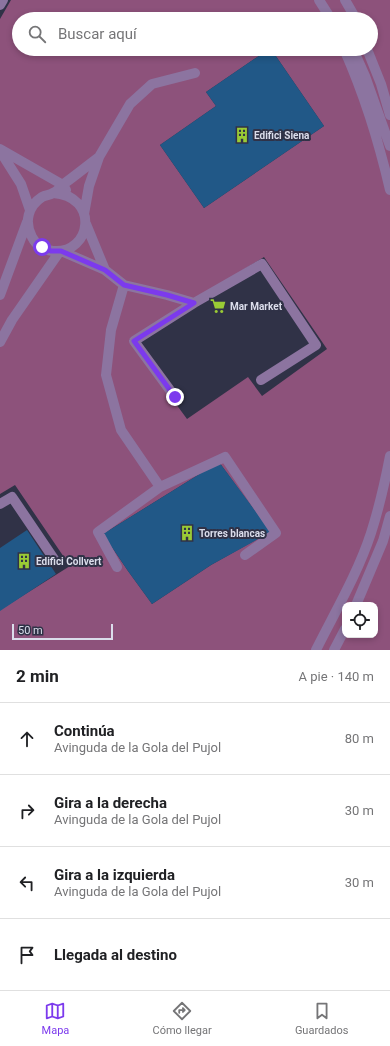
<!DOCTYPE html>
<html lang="es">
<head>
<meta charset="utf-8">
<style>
	body { margin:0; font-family:Roboto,sans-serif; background:#f2f2f2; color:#202124 }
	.controls { position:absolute; right:12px; bottom:12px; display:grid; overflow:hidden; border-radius:8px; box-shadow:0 2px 6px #0003 }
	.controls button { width:36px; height:36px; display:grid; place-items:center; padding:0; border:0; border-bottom:1px solid #e0e0e0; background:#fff; color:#202124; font:20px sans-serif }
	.scale { position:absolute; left:12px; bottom:10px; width:101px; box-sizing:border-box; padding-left:4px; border:2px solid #dbddeb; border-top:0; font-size:11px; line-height:14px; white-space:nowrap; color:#dbddeb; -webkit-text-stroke:3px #303247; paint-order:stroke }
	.stop { position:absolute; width:12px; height:12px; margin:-9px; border:3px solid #7c3aed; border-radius:50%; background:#fff }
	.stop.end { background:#7c3aed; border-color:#fff; box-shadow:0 1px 4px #0008 }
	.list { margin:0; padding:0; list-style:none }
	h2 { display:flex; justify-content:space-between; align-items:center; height:52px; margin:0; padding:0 16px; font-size:17px }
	h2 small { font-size:13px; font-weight:400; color:#757577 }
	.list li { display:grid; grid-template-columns:26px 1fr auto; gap:12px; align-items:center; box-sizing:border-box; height:72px; padding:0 16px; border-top:1px solid #e0e0e0 }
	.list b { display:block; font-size:15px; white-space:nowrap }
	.list p { margin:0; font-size:13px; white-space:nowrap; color:#757577 }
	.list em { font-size:13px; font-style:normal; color:#757577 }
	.icon { flex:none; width:22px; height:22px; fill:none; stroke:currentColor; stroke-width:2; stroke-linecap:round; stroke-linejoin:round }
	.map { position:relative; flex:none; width:390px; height:650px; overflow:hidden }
	.search { position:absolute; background:#fff; box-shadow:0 2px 6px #0003; left:12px; right:12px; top:12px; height:44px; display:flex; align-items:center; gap:10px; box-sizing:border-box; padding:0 14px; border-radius:22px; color:#757577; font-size:15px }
	.sheet { height:340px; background:#fff }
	nav { display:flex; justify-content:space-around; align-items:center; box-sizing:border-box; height:56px; border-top:1px solid #e0e0e0; background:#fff; font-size:11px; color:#757577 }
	nav a { display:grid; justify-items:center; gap:2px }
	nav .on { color:#7c3aed }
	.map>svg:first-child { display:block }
	.forest { fill:#8d527b; fill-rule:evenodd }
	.building { fill:#215887 }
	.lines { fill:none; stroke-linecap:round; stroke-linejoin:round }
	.minor { stroke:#8c74a0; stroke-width:10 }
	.route { stroke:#7c3aed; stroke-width:5 }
	.labels { text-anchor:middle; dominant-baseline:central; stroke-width:4; stroke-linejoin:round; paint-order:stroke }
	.poi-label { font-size:10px; font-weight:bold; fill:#dbddeb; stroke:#303247; text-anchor:start }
</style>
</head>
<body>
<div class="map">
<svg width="390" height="650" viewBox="0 0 390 650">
	<rect width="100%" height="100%" fill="#303247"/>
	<!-- forest -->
	<path class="forest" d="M11,0H390V650H0V610L70,566L15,485L0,494V19ZM19,19H371V49H271L324,126L204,208L160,145L216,106L206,92L269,49H19ZM264,257L327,349L262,396L248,377L187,419L129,340ZM219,462L270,532L211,565L152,604L128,571L103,534ZM345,605H375V635H345Z"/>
	<!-- building -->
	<path class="building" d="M269,49H271L324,126L204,208L160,145L216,106L206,92Z
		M219,462L271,532L211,565L152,604L128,571L103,534Z
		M27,530L56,574L0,611V548Z"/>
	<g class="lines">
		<!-- minor -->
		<path class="minor" d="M319,0L331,19
			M345,0L356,19
			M0,5L3,0
			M344,49C364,94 379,142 390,190
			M353,49L365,76L390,146
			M367,49L381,84L390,115
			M0,149L63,185L66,190
			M0,151L21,184L30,210
			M53,193C100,196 92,254 53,251C44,250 36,245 32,237C24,222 28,206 42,197C46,195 50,195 53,193C58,191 61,186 65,183C76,175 87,166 99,157
			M84,214L89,186L99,157L130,104L152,84L195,73
			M86,224L105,270
			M61,251L105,270L124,285L167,295L194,303L262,264L316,345L261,380
			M0,295L27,222
			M0,342L12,320L60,251
			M175,397L134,341L194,303
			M160,487L225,457L276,533L245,555
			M0,504L12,497L54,559
			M117,567L98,532L160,487L121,430L106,375L111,330L124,285
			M356,605L383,541L390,516
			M316,650C335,612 358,573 371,533C379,508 385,482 390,456
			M334,650L345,629"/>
	</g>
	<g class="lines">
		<!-- route -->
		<path class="route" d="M42,247L51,251H61L105,270L124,285L167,295L194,303L134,341L175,397"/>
	</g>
	<!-- icons -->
	<defs>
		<symbol id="building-bare" viewBox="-9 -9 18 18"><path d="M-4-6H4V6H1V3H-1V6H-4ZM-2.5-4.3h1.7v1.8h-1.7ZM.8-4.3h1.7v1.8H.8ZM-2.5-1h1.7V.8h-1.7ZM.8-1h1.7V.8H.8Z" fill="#9acb35" stroke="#303247" stroke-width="2.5" paint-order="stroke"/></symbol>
		<symbol id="supermarket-bare" viewBox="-9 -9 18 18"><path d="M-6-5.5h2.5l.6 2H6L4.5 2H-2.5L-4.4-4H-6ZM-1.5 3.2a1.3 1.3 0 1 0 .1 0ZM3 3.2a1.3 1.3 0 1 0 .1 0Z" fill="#9acb35" stroke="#303247" stroke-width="2.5" paint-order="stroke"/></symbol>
	</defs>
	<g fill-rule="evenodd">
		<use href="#building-bare" x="231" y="124" width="22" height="22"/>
		<use href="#supermarket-bare" x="207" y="295" width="22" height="22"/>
		<use href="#building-bare" x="176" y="522" width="22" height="22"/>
		<use href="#building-bare" x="13" y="550" width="22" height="22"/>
	</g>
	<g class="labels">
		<!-- poi labels -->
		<g class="poi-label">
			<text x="254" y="135">Edifici Siena</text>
			<text x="230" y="306">Mar Market</text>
			<text x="199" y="533">Torres blancas</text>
			<text x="36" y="561">Edifici Collvert</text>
		</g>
	</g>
</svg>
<div class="controls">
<button><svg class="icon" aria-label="locate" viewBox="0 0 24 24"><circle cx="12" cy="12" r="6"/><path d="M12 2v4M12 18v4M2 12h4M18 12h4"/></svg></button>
</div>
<div class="scale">50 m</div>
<div class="stop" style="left:42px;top:247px"></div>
<div class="stop end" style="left:175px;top:397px"></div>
<div class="search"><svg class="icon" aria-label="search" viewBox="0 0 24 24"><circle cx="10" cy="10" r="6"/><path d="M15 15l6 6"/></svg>Buscar aquí</div>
</div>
<section class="sheet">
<h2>2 min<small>A pie · 140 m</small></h2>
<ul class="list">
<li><svg class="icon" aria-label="ahead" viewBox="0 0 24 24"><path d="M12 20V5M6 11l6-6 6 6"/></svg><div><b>Continúa</b><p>Avinguda de la Gola del Pujol</p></div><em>80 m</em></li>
<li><svg class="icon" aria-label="right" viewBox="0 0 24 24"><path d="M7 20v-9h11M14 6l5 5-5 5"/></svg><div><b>Gira a la derecha</b><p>Avinguda de la Gola del Pujol</p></div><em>30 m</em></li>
<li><svg class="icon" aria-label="left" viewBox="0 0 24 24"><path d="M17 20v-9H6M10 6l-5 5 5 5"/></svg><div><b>Gira a la izquierda</b><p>Avinguda de la Gola del Pujol</p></div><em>30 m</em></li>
<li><svg class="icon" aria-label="arrive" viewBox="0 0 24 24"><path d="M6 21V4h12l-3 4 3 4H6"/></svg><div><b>Llegada al destino</b></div></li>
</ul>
</section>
<nav>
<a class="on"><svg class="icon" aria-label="map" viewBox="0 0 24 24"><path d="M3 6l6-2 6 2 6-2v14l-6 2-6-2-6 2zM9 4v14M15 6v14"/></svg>Mapa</a>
<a><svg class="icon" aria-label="directions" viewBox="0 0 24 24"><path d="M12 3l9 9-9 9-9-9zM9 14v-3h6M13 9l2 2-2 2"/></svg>Cómo llegar</a>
<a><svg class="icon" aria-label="saved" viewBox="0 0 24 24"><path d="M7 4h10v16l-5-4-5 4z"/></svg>Guardados</a>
</nav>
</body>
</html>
